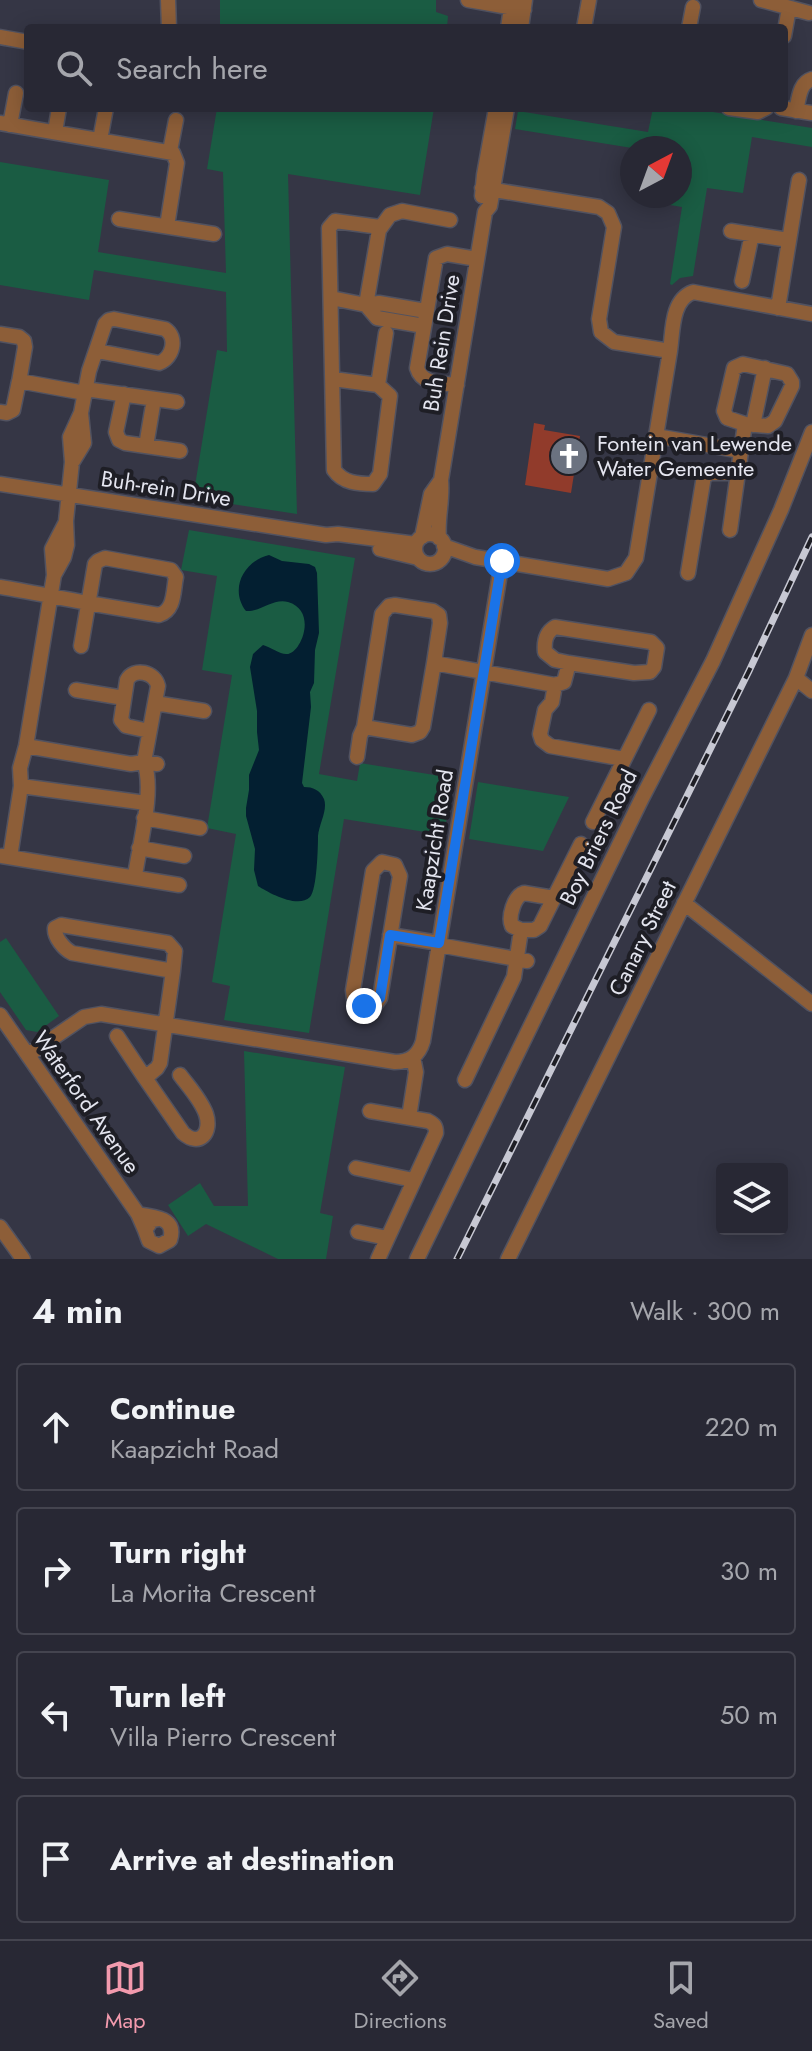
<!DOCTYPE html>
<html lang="en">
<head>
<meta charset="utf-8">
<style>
	body { margin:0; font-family:Jost,sans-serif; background:#30303c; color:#f1f3f6 }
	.controls { position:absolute; right:24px; bottom:24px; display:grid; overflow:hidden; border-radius:8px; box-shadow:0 4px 20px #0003 }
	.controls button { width:72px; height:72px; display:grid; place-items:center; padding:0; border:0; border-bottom:2px solid #44444f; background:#282834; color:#f1f3f6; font:40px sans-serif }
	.compass { position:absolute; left:620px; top:136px; width:72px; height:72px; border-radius:50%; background:#282834; box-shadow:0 4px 20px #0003; rotate:41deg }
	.stop { position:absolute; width:24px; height:24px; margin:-18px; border:6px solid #1a73e8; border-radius:50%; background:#fff }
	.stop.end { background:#1a73e8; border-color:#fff; box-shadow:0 2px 8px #0008 }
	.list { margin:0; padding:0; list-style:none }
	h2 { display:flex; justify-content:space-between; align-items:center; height:104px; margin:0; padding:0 32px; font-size:34px }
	h2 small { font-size:26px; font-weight:400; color:#a5a6ac }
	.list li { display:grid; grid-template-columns:52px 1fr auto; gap:24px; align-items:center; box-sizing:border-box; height:128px; margin:0 16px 16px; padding:0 16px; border:2px solid #44444f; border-radius:8px }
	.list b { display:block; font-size:30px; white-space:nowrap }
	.list p { margin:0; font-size:26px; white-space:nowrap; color:#a5a6ac }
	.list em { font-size:26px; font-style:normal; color:#a5a6ac }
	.icon { flex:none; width:44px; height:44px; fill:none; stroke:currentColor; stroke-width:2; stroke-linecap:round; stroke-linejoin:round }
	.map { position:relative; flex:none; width:812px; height:1259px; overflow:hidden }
	.search { position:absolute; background:#282834; box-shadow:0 4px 20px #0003; left:24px; right:24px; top:24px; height:88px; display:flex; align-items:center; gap:20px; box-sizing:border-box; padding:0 28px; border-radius:8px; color:#a5a6ac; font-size:30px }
	.sheet { height:680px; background:#282834 }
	nav { display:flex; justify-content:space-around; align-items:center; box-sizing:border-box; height:112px; border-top:2px solid #44444f; background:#282834; font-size:22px; color:#a5a6ac }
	nav a { display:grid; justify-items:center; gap:4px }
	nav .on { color:#f29aad }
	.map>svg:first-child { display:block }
	.green { fill:#1a5c43 }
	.water { fill:#031f31 }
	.building { fill:#913b2b }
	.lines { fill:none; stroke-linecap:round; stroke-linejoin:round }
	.minor-casing { stroke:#515260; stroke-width:17 }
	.minor { stroke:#8d5e38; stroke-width:14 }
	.rail-casing { stroke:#c7c8d3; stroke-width:7 }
	.rail { stroke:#1e1e25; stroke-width:4; stroke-dasharray:12; stroke-linecap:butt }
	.route { stroke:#1a73e8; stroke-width:10 }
	.labels { text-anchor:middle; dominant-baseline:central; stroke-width:8; stroke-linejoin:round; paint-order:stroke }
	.street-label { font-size:22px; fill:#e4e5ef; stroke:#1e1e25 }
	.poi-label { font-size:22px; fill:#e4e5ef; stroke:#1e1e25; text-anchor:start }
</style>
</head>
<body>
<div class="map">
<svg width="812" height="1259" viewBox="0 0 812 1259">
	<rect width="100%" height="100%" fill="#353645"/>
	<!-- green -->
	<path class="green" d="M220,0H436V12L448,16L447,28H220Z
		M217,108H434L420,195L288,174L297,514L193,498L217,350L227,352L226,292L94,270L89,300L0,285V162L109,180L98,252L226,273L223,172L207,169Z
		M653,108H688L812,128V147L752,137L743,193L707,188L693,276L680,278L672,285L670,284L682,207L646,201L647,196H680V148H632L515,129L518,111L648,132Z
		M189,530L355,558L319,774L357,781L360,763L453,778L444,835L344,819L309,1033L224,1020L230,986L212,982L236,834L207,828L232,675L202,670L217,576L181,570Z
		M478,782L569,797L543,851L469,839Z
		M6,938L59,1016L37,1032L26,1030L0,992V942Z
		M244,1051L345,1067L320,1213L333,1216L326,1259H278L206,1224L188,1236L168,1205L200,1183L214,1206H248Z"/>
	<!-- water -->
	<path class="water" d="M269,555L282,561L309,564L315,567L317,573L319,633L315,650L314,683L310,692L311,707L302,783L304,787C313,787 320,790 324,799C328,810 319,824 318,836C318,847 317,890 310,897C298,909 269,893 258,886L254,870L255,849L246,816V808L249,790V775L259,750L257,732V711L250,667L253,654L263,645C270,647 280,654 286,654C300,656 319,611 288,602C273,598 261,612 246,611C229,589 244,561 269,555Z"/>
	<!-- building -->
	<path class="building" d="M534,423L545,425L544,430L580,436L571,493L525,485Z"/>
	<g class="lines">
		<defs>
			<path id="minor" d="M168,0L169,28
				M468,0L524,10
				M761,0L809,13
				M508,28L512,1
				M521,28L525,0
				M584,28L589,0
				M689,28L693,7
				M784,36L789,8
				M0,37L28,42
				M729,108L758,112L766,108
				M781,108L812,113
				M796,111C799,99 799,83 812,79
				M0,123L173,153L177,163L167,226
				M10,125L16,93
				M55,132L59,108
				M100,140L106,108
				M170,151L176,120
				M482,196L484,175L496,108
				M119,219L214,234
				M731,231L789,240
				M742,281L752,234
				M331,298L366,305L379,303L426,311
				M366,305L379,230L390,215L402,211L450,220
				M366,305L377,318L424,326
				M778,308L799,180
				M0,334L19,337L24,341L25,347L19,382
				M670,351C673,331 671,300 693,292L812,314
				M333,379L378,385L390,396L380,474L373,484C358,484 343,483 334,470L329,228L335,221L380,227
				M378,385L386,333
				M457,385C442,383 422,385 417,368L436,258L447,254L477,259
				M85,389L177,402
				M124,394L116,432L119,440L125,443L180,451
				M0,412L7,413L13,410L19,381L85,393
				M753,425L765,368
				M656,436L741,451L730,530
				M146,446L154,399
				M741,451L745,424L768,426L775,421L792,386V382L787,374L743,364L734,368L724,411L727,418L745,424
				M73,461L84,443L81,413
				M0,484L326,535L338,534L416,544
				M415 549a15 15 0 1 1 30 0a15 15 0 1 1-30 0Z
				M422,537L431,494L441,480
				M439,538C437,518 443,500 441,480L485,212L490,206L507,108
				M444,546L475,557L608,579L626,573L636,558L670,351L614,342L601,332L599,319L614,227L608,213L599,207L482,188
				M380,549L418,558
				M688,573L704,476L711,473H738
				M54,575L64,557L67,545L66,521L72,462L70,437L81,413L89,371L105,324L109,320L114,319L165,329C178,337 173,358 159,363L97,351
				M0,587C30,592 59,598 88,603L159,615C175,610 173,592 176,577L171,570L105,558L98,561L95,564L81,646
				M796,678L812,691
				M555,685L552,702L545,710L540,734L542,740L550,746L624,759
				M76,690L124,698
				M155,703L204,711
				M364,727L412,735L420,732L423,727L434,663
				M26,746L131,764L144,762L157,764
				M357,757L360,736L364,727L382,614L389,606L395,605L433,611L439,615L440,623L434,663L555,685L564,682L569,663L634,673L650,672L654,667L657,648L651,642L555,627C545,633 544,642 545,652L555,660L569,663
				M21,786L20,768L26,746L54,575L52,549L66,522
				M144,818L200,828
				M593,822L649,710
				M139,848L184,856
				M2,856L179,885
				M10,857L21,786L146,803
				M382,862L395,865L400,876L380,998L375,1005L368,1007L354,999L353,990L373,871Z
				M135,876C139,846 155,790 144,762L158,686C155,672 134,667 127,680L121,720L126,726L149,731
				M684,903L812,1004
				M61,925L168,943L175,951L173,971L72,953C64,949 54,937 55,928Z
				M521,930H534L540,926L581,844
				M390,935L439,943
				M439,945L527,961
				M173,971L160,1063L157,1068L145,1078L183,1133C200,1148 212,1132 206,1114C201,1100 189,1087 180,1075
				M0,1015L138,1214L145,1230
				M117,1036L145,1078
				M28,1055L84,1017L101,1014L395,1062C410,1062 419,1055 423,1041L502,561
				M465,1080L514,977L521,930L512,926C508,917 514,896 524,893L554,898
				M370,1111L428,1121C434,1124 436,1126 436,1133L378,1259
				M409,1117L416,1072L413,1057
				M356,1168L413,1180
				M138,1214C155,1218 177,1217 170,1240L159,1246L149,1241L145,1230L152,1220L158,1219
				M0,1227L23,1259
				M358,1232L387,1238
				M417,1259L642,798L713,661L781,510L812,432
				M508,1259L796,678L812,635"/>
		</defs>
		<!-- minor casing -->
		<use href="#minor" class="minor-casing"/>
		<!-- minor -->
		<use href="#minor" class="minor"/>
		<defs>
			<path id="rail" d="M457,1259L749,671L812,537"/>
		</defs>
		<!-- rail casing -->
		<use href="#rail" class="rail-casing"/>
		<!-- rail -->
		<use href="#rail" class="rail"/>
	</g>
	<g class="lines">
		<!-- route -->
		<path class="route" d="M364,1006H371L380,998L390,935L439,943L502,561"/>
	</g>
	<!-- icons -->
	<defs>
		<symbol id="church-disc" viewBox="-11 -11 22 22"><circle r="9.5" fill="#6b7280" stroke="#1e1e25"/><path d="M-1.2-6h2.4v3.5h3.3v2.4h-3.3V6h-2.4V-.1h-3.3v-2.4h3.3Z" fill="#fff"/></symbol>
	</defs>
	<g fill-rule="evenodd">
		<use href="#church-disc" x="547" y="434" width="44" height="44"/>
	</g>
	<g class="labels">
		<!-- street labels -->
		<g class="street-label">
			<text transform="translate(441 343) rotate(-81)">Buh Rein Drive</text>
			<text transform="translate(166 488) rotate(9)">Buh-rein Drive</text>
			<text transform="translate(598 837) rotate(-64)">Boy Briers Road</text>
			<text transform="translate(434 840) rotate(-81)">Kaapzicht Road</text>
			<text transform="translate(642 938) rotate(-64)">Canary Street</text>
			<text transform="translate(87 1102) rotate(55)">Waterford Avenue</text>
		</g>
		<!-- poi labels -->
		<g class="poi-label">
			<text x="597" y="443">Fontein van Lewende<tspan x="597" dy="25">Water Gemeente</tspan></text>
		</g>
	</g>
</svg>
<div class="controls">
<button><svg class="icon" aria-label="layers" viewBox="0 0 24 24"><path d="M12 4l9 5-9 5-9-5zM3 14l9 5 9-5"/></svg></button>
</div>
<svg class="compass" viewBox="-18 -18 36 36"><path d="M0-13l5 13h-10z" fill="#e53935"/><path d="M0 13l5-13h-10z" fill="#a5a6ac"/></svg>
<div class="stop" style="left:502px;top:561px"></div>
<div class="stop end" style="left:364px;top:1006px"></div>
<div class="search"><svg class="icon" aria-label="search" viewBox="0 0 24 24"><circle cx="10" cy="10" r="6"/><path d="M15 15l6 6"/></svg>Search here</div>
</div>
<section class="sheet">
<h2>4 min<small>Walk · 300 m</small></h2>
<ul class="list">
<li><svg class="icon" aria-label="ahead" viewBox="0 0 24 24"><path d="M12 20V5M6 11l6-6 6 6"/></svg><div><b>Continue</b><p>Kaapzicht Road</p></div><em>220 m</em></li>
<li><svg class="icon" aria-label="right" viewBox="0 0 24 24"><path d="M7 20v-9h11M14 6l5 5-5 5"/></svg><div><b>Turn right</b><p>La Morita Crescent</p></div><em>30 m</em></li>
<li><svg class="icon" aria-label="left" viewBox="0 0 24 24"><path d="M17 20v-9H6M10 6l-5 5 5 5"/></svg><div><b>Turn left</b><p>Villa Pierro Crescent</p></div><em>50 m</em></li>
<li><svg class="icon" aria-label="arrive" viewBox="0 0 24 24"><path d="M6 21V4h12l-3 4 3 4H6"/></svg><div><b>Arrive at destination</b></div></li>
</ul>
</section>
<nav>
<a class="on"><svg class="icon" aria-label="map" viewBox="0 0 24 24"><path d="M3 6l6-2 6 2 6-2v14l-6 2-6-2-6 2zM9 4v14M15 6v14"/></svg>Map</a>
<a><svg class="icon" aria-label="directions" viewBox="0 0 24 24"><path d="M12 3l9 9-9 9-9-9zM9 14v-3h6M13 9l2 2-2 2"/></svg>Directions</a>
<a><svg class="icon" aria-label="saved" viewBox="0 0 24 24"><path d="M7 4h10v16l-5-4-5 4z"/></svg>Saved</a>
</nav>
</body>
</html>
